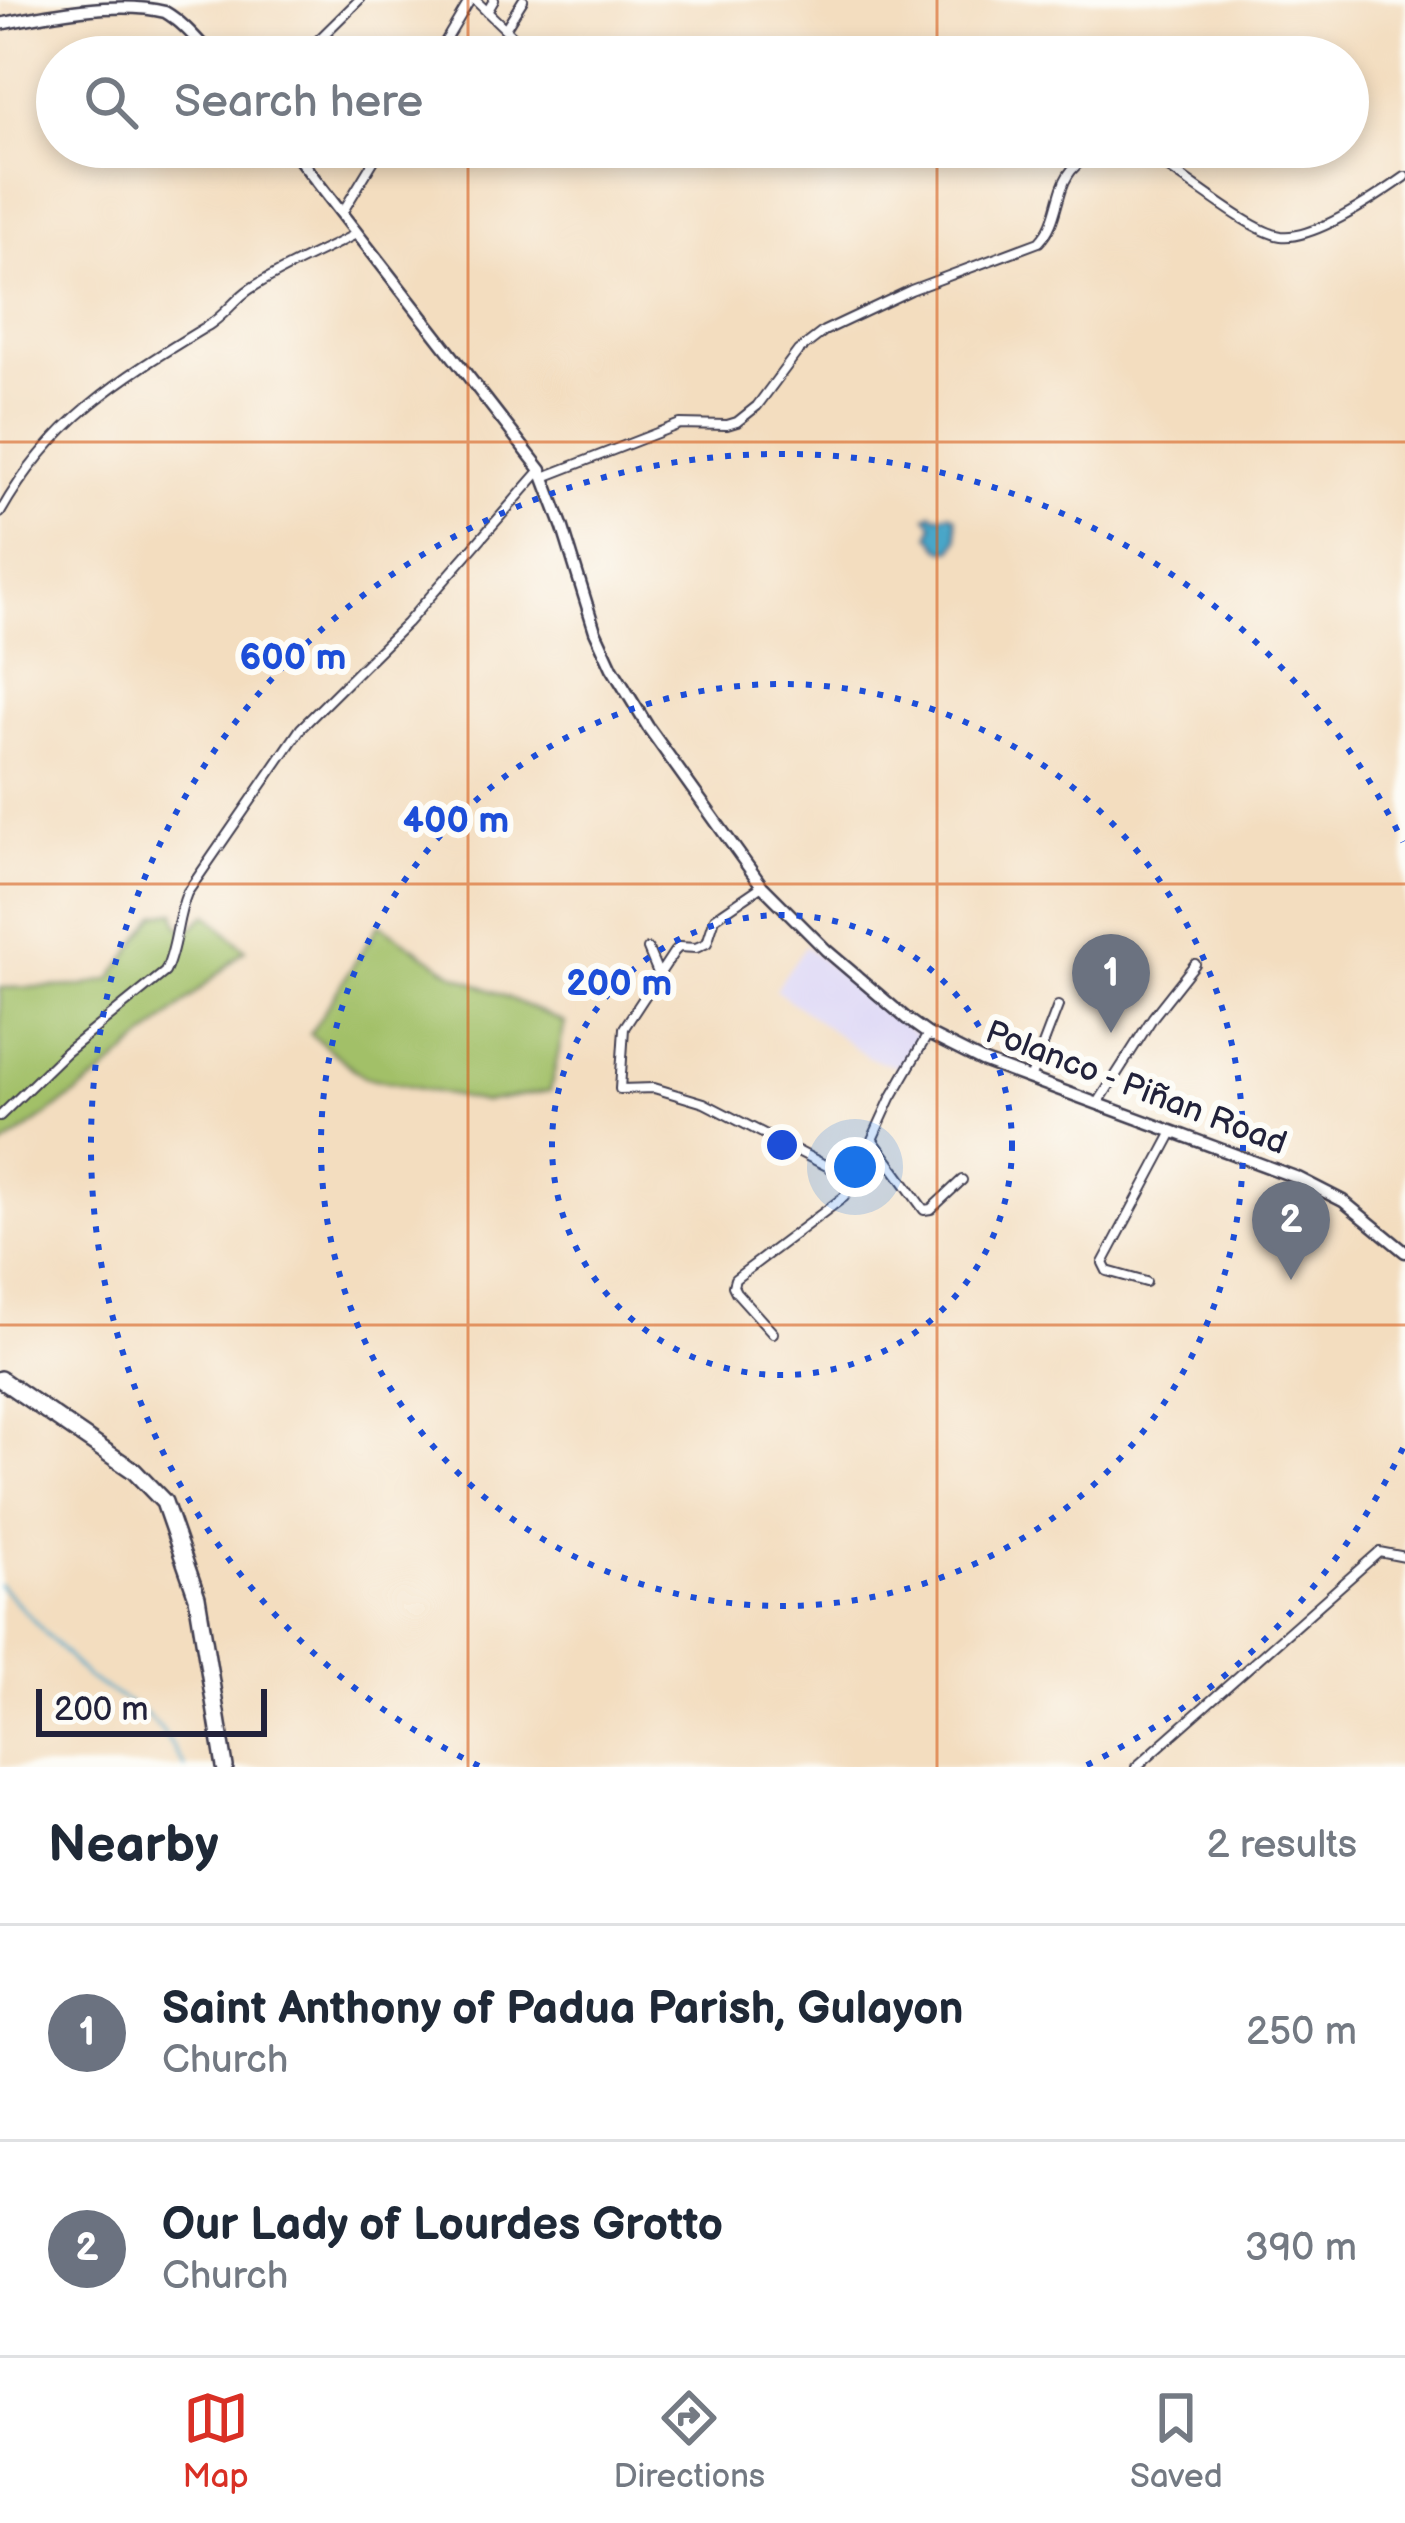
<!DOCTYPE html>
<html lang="en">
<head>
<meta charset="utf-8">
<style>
	body { margin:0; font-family:"Balsamiq Sans",sans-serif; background:#f6f6f7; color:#1f2937 }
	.scale { position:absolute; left:36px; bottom:30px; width:231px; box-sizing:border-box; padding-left:12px; border:6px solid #22223b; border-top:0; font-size:33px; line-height:42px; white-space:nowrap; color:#22223b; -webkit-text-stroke:9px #fdfcf7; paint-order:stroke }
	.you { position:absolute; left:855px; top:1167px; width:42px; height:42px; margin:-30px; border:9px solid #fff; border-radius:50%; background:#1a73e8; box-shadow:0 0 0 18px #1a73e833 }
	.badge { display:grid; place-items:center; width:78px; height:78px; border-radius:50%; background:#d93025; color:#fff; font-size:39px; font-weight:700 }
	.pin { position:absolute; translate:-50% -99px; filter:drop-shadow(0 3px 6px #0008) }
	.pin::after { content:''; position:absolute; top:63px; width:42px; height:36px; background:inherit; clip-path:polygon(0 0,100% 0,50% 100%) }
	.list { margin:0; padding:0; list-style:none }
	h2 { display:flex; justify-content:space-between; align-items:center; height:156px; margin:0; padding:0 48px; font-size:51px }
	h2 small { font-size:39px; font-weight:400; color:#747a83 }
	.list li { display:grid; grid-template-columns:78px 1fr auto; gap:36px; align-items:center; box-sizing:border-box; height:216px; padding:0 48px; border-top:3px solid #e0e1e3 }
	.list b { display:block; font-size:45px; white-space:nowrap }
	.list p { margin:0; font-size:39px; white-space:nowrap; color:#747a83 }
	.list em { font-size:39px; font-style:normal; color:#747a83 }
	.icon { flex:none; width:66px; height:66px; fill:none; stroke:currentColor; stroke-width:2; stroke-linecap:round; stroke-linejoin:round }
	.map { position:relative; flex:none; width:1405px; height:1767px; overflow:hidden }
	.search { position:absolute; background:#fff; box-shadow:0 6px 18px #0003; left:36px; right:36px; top:36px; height:132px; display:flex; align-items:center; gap:30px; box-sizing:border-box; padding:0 42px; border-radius:66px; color:#747a83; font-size:45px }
	.sheet { height:588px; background:#fff }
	nav { display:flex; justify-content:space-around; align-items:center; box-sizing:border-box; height:168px; border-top:3px solid #e0e1e3; background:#fff; font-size:33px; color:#747a83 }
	nav a { display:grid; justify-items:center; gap:6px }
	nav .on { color:#d93025 }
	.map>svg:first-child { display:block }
	.built { fill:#dcd6f6 }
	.green { fill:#a2c067; stroke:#627151; stroke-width:3 }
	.water { fill:#4aa6c8; stroke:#366482; stroke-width:3 }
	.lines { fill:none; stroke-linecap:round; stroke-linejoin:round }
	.stream { stroke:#4aa6c8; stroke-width:3 }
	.street-casing { stroke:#413e4f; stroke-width:12 }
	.secondary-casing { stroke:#413e4f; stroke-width:15 }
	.highway-casing { stroke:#413e4f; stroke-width:20 }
	.street { stroke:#fff; stroke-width:8 }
	.secondary { stroke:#fff; stroke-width:10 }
	.highway { stroke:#fff; stroke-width:15 }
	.grid { fill:none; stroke:#d45411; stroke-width:3; stroke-opacity:0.55 }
	.ring { fill:none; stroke:#1d4ed8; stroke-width:6; stroke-dasharray:6 12 }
	.labels { text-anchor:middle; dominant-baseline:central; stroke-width:12; stroke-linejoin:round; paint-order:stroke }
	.street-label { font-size:33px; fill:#22223b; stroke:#fdfcf7 }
	.centre { fill:#1d4ed8; stroke:#fdfcf7; stroke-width:6 }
	.ring-label { font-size:36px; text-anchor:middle; font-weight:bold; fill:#1d4ed8; stroke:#fdfcf7; stroke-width:12; stroke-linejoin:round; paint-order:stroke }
</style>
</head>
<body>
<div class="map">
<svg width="1405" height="1767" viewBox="0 0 1405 1767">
	<rect width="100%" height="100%" fill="#fdfcf7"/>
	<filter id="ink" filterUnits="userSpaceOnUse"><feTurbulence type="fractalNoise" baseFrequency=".00833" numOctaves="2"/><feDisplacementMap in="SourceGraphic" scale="24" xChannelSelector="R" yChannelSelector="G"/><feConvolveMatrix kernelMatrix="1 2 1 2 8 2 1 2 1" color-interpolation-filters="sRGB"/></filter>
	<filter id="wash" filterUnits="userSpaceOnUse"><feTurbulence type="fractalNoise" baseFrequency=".004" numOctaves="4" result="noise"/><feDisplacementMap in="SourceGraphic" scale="48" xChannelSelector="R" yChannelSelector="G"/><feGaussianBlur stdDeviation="2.7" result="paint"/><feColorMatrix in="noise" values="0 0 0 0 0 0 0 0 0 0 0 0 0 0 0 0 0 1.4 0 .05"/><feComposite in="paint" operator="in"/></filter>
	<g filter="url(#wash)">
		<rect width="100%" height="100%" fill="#f3ddbf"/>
		<!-- built -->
		<path class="built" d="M805,946L923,1040L903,1069L868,1057L775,990Z"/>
		<!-- green -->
		<path class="green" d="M175,912L178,924L186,933L207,914L245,950L100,1077L0,1148V988L83,986L111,979L156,915Z
			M379,924L452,973L565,1023L550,1091L483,1102L364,1077L310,1034Z"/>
		<!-- water -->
		<path class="water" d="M932,513L937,516L950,513L956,517L958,539L953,549C939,554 938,543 930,535L933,524L927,517Z"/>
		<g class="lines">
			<!-- stream -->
			<path class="stream" d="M0,1585L87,1677L142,1711L161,1729L185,1767"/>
		</g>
	</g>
	<g filter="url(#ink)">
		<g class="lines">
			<defs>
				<path id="street" d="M475,0L526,49
					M487,12L494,0
					M505,29L523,0
					M301,57L359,0
					M436,57L470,0
					M342,213L382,147
					M544,477L680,424L727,425L737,422L757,406L798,351L824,331L911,290L1039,242C1054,226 1055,209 1062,188C1076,147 1119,146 1154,159C1187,177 1249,231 1281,236C1314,240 1378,196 1405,177
					M0,513C53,419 120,379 209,325C225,315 235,299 250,289C283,267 322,252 356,234
					M762,886L715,918L707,943L696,948L679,947L674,952L624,1028L620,1089L654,1088L704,1103L854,1180
					M648,949L658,973
					M1030,1079L1058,1006
					M1098,1103L1153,1017L1195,964
					M0,1116L66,1052L165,972C177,948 176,919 187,893L301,728L407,623L540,471
					M873,1140L924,1210L931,1209L962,1180
					M1146,1282L1107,1271L1103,1263L1173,1132
					M773,1333L736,1292L733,1286L735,1279L844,1197L850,1188L891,1098L928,1034
					M1136,1767L1379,1552L1405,1557"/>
				<path id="secondary" d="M0,24C48,14 120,0 165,12C184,23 198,41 213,57
					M290,147L541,470L563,528L595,631L612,668L648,727L762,886L826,950L907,1019L928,1034L982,1061L1298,1178L1343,1201L1405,1252"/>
				<path id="highway" d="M0,1379L134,1471L164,1502L197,1597L225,1767"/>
			</defs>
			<!-- street casing -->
			<use href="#street" class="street-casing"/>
			<!-- secondary casing -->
			<use href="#secondary" class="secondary-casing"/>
			<!-- highway casing -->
			<use href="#highway" class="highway-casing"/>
			<!-- street -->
			<use href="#street" class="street"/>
			<!-- secondary -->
			<use href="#secondary" class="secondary"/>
			<!-- highway -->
			<use href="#highway" class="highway"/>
		</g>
	</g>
	<!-- grid -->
	<path class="grid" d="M468,0V57M937,0V57M468,147V1767M937,147V1767M0,442H1405M0,884H1405M0,1325H1405"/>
	<!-- distance rings -->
	<g class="ring">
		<circle cx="782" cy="1145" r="230"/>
		<circle cx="782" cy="1145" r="461"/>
		<path d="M1403 1448A691 691 0 0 1 1085 1766M479 1766A691 691 0 1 1 1403 842"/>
	</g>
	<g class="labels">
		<!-- street labels -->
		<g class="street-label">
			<text transform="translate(1136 1088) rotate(21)">Polanco - Piñan Road</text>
		</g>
	</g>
	<circle cx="782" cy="1145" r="18" class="centre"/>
	<g class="ring-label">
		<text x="293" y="669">600 m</text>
		<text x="456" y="832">400 m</text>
		<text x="619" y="995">200 m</text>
	</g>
</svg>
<div class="scale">200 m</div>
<div class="you"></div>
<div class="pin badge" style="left:1111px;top:1033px;background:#6b7280">1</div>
<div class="pin badge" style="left:1291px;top:1280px;background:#6b7280">2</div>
<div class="search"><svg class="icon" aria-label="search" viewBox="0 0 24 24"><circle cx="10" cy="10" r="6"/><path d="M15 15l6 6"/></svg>Search here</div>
</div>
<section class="sheet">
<h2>Nearby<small>2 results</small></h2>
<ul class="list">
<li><span class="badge" style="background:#6b7280">1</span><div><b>Saint Anthony of Padua Parish, Gulayon</b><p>Church</p></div><em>250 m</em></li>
<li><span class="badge" style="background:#6b7280">2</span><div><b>Our Lady of Lourdes Grotto</b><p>Church</p></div><em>390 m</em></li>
</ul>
</section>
<nav>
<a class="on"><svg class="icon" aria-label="map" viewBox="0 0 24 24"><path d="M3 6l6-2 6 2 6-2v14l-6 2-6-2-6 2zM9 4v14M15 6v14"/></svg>Map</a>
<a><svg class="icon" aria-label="directions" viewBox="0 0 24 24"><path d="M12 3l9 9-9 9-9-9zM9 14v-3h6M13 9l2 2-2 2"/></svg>Directions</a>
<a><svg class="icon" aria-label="saved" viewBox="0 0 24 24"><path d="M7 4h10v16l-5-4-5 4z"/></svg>Saved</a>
</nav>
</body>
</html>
